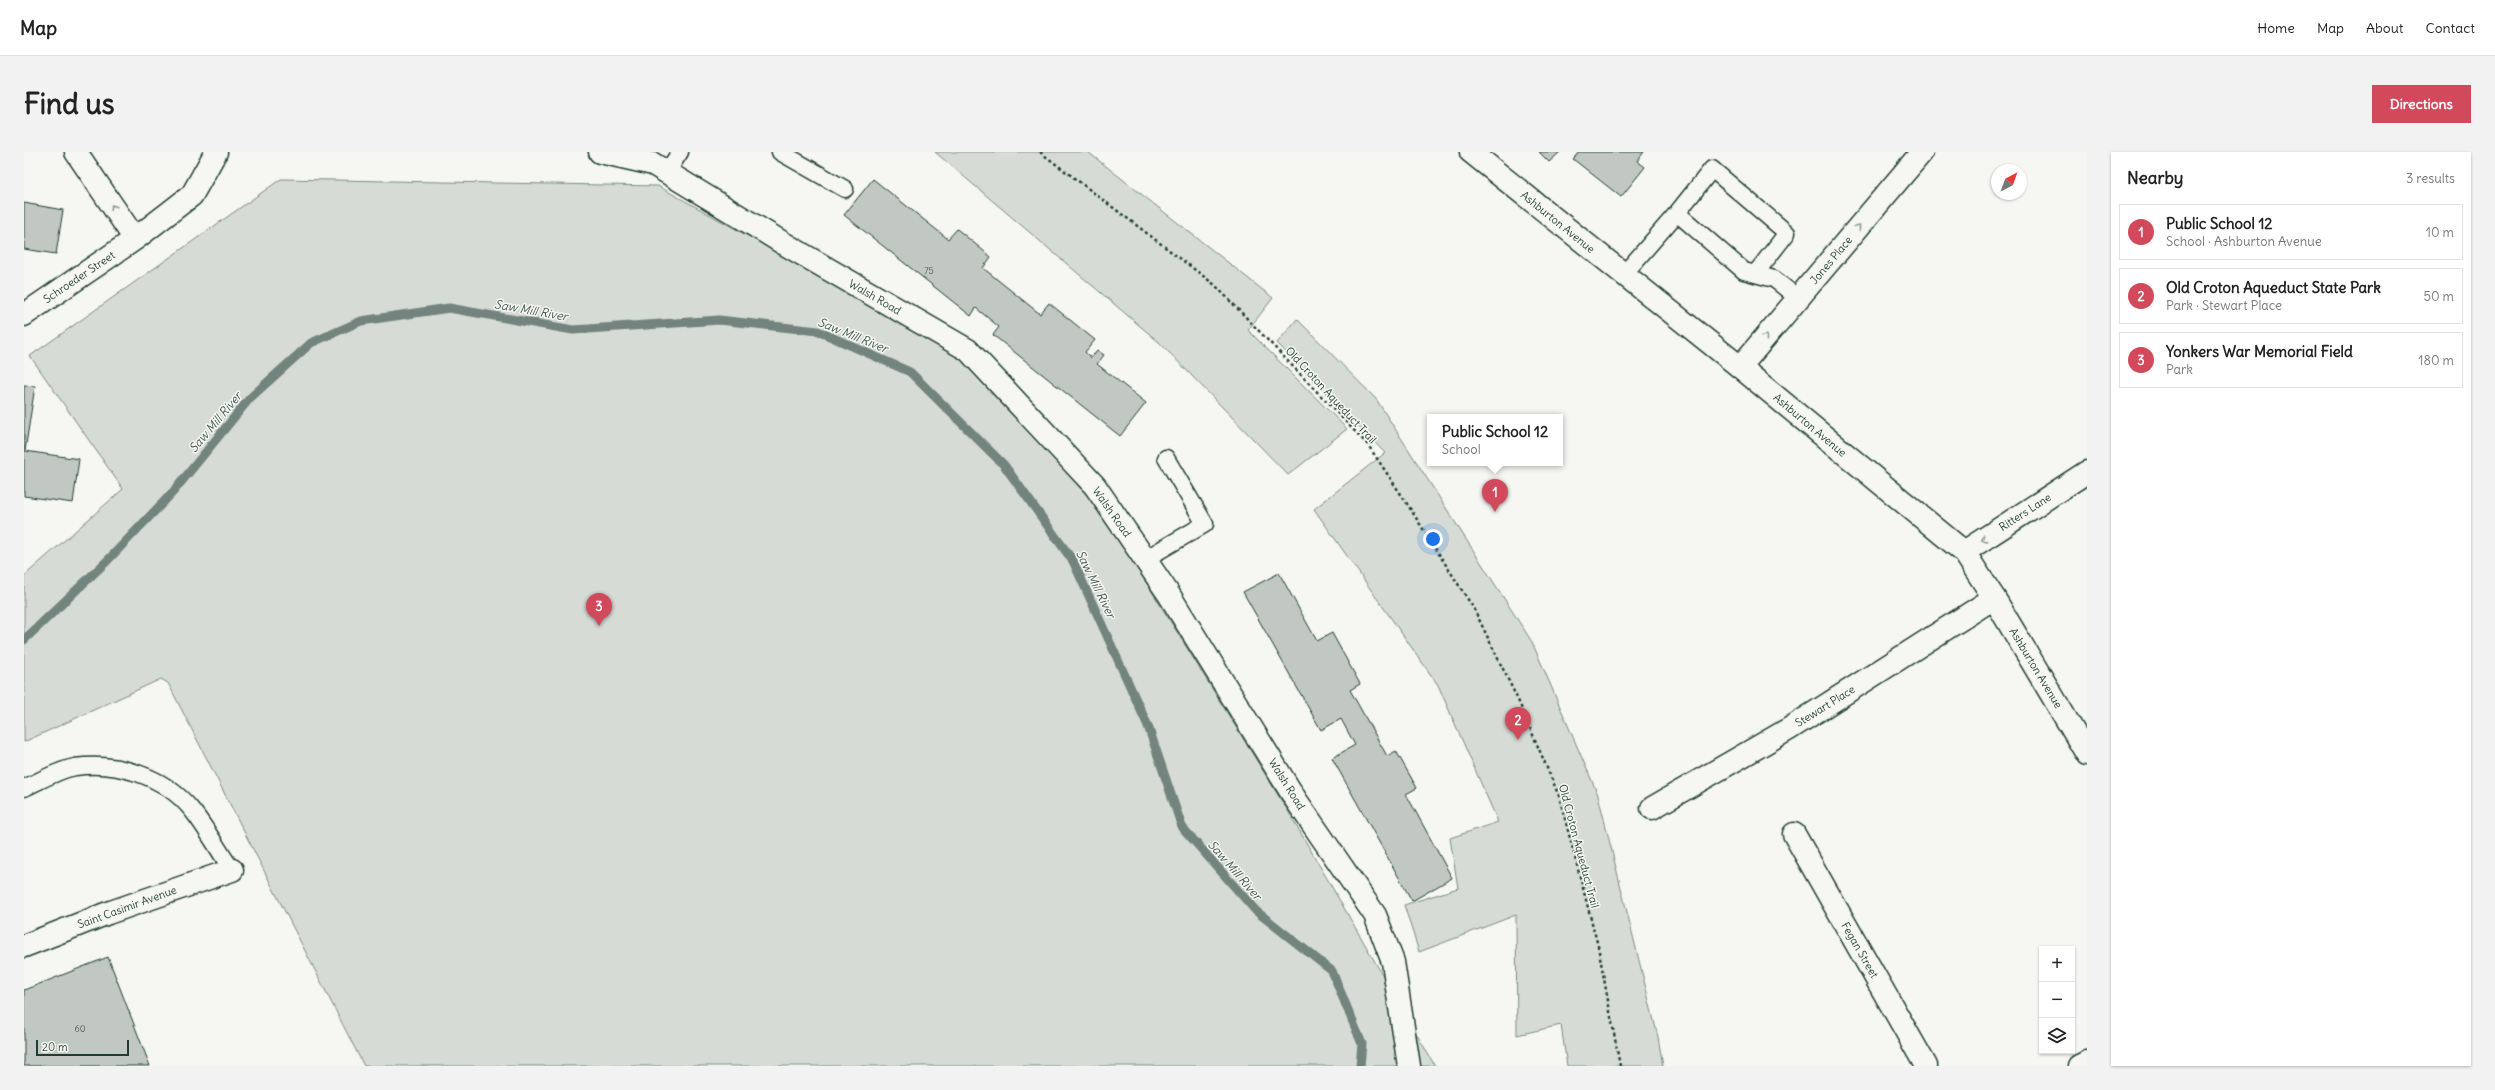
<!DOCTYPE html>
<html lang="en">
<head>
<meta charset="utf-8">
<style>
	body { margin:0; font-family:Delius,sans-serif; background:#f2f2f2; color:#222 }
	.controls { position:absolute; right:12px; bottom:12px; display:grid; overflow:hidden; border-radius:0px; box-shadow:0 1px 3px #0004 }
	.controls button { width:36px; height:36px; display:grid; place-items:center; padding:0; border:0; border-bottom:1px solid #e0e0e0; background:#fff; color:#222; font:20px sans-serif }
	.compass { position:absolute; left:1967px; top:12px; width:36px; height:36px; border-radius:50%; background:#fff; box-shadow:0 1px 3px #0004; rotate:41deg }
	.scale { position:absolute; left:12px; bottom:10px; width:93px; box-sizing:border-box; padding-left:4px; border:2px solid #1f3d34; border-top:0; font-size:11px; line-height:14px; white-space:nowrap; color:#1f3d34; -webkit-text-stroke:3px #f6f6f2; paint-order:stroke }
	.you { position:absolute; left:1409px; top:387px; width:14px; height:14px; margin:-10px; border:3px solid #fff; border-radius:50%; background:#1a73e8; box-shadow:0 0 0 6px #1a73e833 }
	.badge { display:grid; place-items:center; width:26px; height:26px; border-radius:50%; background:#d1495b; color:#fff; font-size:13px; font-weight:700 }
	.pin { position:absolute; translate:-50% -33px; filter:drop-shadow(0 1px 2px #0008) }
	.pin::after { content:''; position:absolute; top:21px; width:14px; height:12px; background:inherit; clip-path:polygon(0 0,100% 0,50% 100%) }
	.popup { position:absolute; left:1403px; top:262px; width:136px; height:52px; box-sizing:border-box; display:grid; place-content:center; border-radius:0px; background:#fff; filter:drop-shadow(0 1px 3px #0005); font-size:13px; white-space:nowrap; color:#767676 }
	.popup b { font-size:15px; color:#222 }
	.popup::after { content:''; position:absolute; left:50%; top:100%; margin-left:-8px; border:8px solid transparent; border-top-color:#fff }
	.list { margin:0; padding:0; list-style:none }
	h2 { display:flex; justify-content:space-between; align-items:center; height:52px; margin:0; padding:0 16px; font-size:17px }
	h2 small { font-size:13px; font-weight:400; color:#767676 }
	.list li { display:grid; grid-template-columns:26px 1fr auto; gap:12px; align-items:center; box-sizing:border-box; height:56px; margin:0 8px 8px; padding:0 8px; border:1px solid #e0e0e0; border-radius:0px }
	.list b { display:block; font-size:15px; white-space:nowrap }
	.list p { margin:0; font-size:13px; white-space:nowrap; color:#767676 }
	.list em { font-size:13px; font-style:normal; color:#767676 }
	.icon { flex:none; width:22px; height:22px; fill:none; stroke:currentColor; stroke-width:2; stroke-linecap:round; stroke-linejoin:round }
	.map { position:relative; flex:none; width:2063px; height:914px; overflow:hidden; border-radius:0px }
	header { display:flex; align-items:center; gap:24px; box-sizing:border-box; height:56px; padding:0 20px; background:#fff; border-bottom:1px solid #e0e0e0 }
	header strong { font-size:19px }
	nav { display:flex; gap:22px; margin-inline-start:auto; font-size:14px }
	.intro { display:flex; align-items:center; justify-content:space-between; box-sizing:border-box; height:96px; padding:0 24px }
	h1 { margin:0; font-size:28px }
	.button { padding:10px 18px; border-radius:0px; background:#d1495b; color:#fff; font-size:14px; font-weight:700 }
	main { display:flex; gap:24px; padding:0 24px }
	aside { flex:1; background:#fff; border-radius:0px; box-shadow:0 1px 3px #0004 }
	.map>svg:first-child { display:block }
	.green { fill:#d6dbd6; stroke:#7a8c85 }
	.lines { fill:none; stroke-linecap:round; stroke-linejoin:round }
	.stream { stroke:#72847d; stroke-width:9 }
	.building { fill:#c1c8c3; stroke:#1f3d34 }
	.lane-casing { stroke:#1f3d34; stroke-width:19 }
	.street-casing { stroke:#1f3d34; stroke-width:25 }
	.secondary-casing { stroke:#1f3d34; stroke-width:25 }
	.path { stroke:#1f3d34; stroke-width:2.5; stroke-dasharray:3 3; stroke-linecap:butt }
	.lane { stroke:#f6f6f2; stroke-width:16 }
	.street { stroke:#f6f6f2; stroke-width:22 }
	.secondary { stroke:#f6f6f2; stroke-width:22 }
	.oneway { stroke:#8a9a93 }
	.labels { text-anchor:middle; dominant-baseline:central; stroke-width:3; stroke-linejoin:round; paint-order:stroke }
	.number-label { font-size:9px; fill:#486058 }
	.street-label { font-size:11px; fill:#1f3d34; stroke:#f6f6f2 }
	.water-label { font-size:12px; font-style:italic; fill:#425a52; stroke:#f6f6f2 }
</style>
</head>
<body>
<header>
<strong>Map</strong>
<nav><a>Home</a><a>Map</a><a>About</a><a>Contact</a></nav>
</header>
<div class="intro"><h1>Find us</h1><a class="button">Directions</a></div>
<main>
<div class="map">
<svg width="2063" height="914" viewBox="0 0 2063 914">
	<rect width="100%" height="100%" fill="#f6f6f2"/>
	<filter id="ink" filterUnits="userSpaceOnUse"><feTurbulence type="fractalNoise" baseFrequency=".025" numOctaves="2"/><feDisplacementMap in="SourceGraphic" scale="8" xChannelSelector="R" yChannelSelector="G"/><feConvolveMatrix kernelMatrix="1 2 1 2 8 2 1 2 1" color-interpolation-filters="sRGB"/></filter>
	<g filter="url(#ink)">
		<!-- green -->
		<path class="green" d="M911,0H1064L1249,146L1224,178L1323,277L1264,323L1136,191Z
			M257,27L634,34L941,204L1081,364L1267,664L1411,914H340L144,531L137,527L0,590V424L99,337L6,204Z
			M1273,167L1352,247L1508,490L1574,643L1634,885L1639,914H1543L1537,873L1493,883L1492,763L1395,800L1380,753L1434,736L1426,686L1474,670L1414,533L1290,357L1361,301L1253,191Z"/>
		<g class="lines">
			<!-- stream -->
			<path class="stream" d="M0,488L84,408L149,340L226,246L287,191L337,169L425,156L549,178L695,168L794,179L886,220L980,313L1049,409L1124,574L1158,675L1232,759L1308,819L1338,892L1336,914"/>
		</g>
		<!-- building -->
		<path class="building" d="M1515,0H1536L1525,10Z
			M1555,0H1620L1613,9L1621,15L1597,45L1549,7Z
			M849,27L924,87L933,77L967,105L959,116L1016,162L1025,151L1071,188L1061,200L1067,206L1073,198L1080,203L1073,212L1122,251L1096,284L969,183L975,175L952,156L947,164L820,63Z
			M0,51L39,58L32,102L0,97Z
			M0,233L11,234L1,299L55,307L49,351L0,344Z
			M1255,421L1293,489L1308,481L1336,532L1326,538L1363,604L1372,599L1393,636L1382,642L1428,726L1388,749L1308,606L1331,593L1317,567L1297,578L1219,440Z
			M84,805L126,914H0V838Z"/>
		<g class="lines">
			<defs>
				<path id="lane" d="M756,0L821,37
					M643,20L656,0
					M1653,61L1688,17L1763,81L1731,122
					M1600,122L1653,61L1720,119L1750,127L1774,146
					M1121,407L1181,372L1142,306
					M0,636C16,629 34,618 51,615C92,609 140,624 167,657C182,675 194,698 208,718"/>
				<path id="street" d="M52,0L111,87
					M0,163L111,87L168,43L192,0
					M1716,215L1898,0
					M1940,400L2063,320
					M1628,656L1765,577L1970,446
					M1770,682L1902,914
					M0,794L84,761L208,718
					M2055,914L2063,910"/>
				<path id="secondary" d="M576,0L629,12L759,91L944,198L1071,334L1144,441L1272,648L1351,763L1369,810L1385,914
					M1447,0L1716,215L1940,400L1970,446L2063,602"/>
			</defs>
			<!-- lane casing -->
			<use href="#lane" class="lane-casing"/>
			<!-- street casing -->
			<use href="#street" class="street-casing"/>
			<!-- secondary casing -->
			<use href="#secondary" class="secondary-casing"/>
			<!-- path -->
			<path class="path" d="M1016,0L1191,133L1344,293L1380,347L1450,457L1494,548L1535,644L1574,794L1596,914"/>
			<!-- lane -->
			<use href="#lane" class="lane"/>
			<!-- street -->
			<use href="#street" class="street"/>
			<!-- secondary -->
			<use href="#secondary" class="secondary"/>
		</g>
		<!-- one-way arrows -->
		<defs><path id="oneway-chevron" d="M-2-3.5L2.5 0L-2 3.5" fill="none" stroke-width="1.6" stroke-linecap="round" stroke-linejoin="round"/></defs>
		<g class="oneway">
			<use href="#oneway-chevron" transform="translate(89 55) rotate(-124)"/>
			<use href="#oneway-chevron" transform="translate(1834 75) rotate(-50)"/>
			<use href="#oneway-chevron" transform="translate(1741 185) rotate(-50)"/>
			<use href="#oneway-chevron" transform="translate(1960 387) rotate(147)"/>
		</g>
	</g>
	<g class="labels">
		<!-- number labels -->
		<g class="number-label">
			<text x="905" y="118">75</text>
			<text x="56" y="876">60</text>
		</g>
		<!-- street labels -->
		<g class="street-label">
			<text transform="translate(1534 70) rotate(39)">Ashburton Avenue</text>
			<text transform="translate(1807 108) rotate(-50)">Jones Place</text>
			<text transform="translate(55 125) rotate(-34)">Schroeder Street</text>
			<text transform="translate(851 145) rotate(30)">Walsh Road</text>
			<text transform="translate(1307 243) rotate(47)">Old Croton Aqueduct Trail</text>
			<text transform="translate(1786 273) rotate(40)">Ashburton Avenue</text>
			<text transform="translate(1088 360) rotate(55)">Walsh Road</text>
			<text transform="translate(2001 360) rotate(-33)">Ritters Lane</text>
			<text transform="translate(2012 516) rotate(59)">Ashburton Avenue</text>
			<text transform="translate(1801 554) rotate(-32)">Stewart Place</text>
			<text transform="translate(1263 632) rotate(58)">Walsh Road</text>
			<text transform="translate(1555 694) rotate(75)">Old Croton Aqueduct Trail</text>
			<text transform="translate(103 755) rotate(-20)">Saint Casimir Avenue</text>
			<text transform="translate(1836 798) rotate(60)">Fegan Street</text>
		</g>
		<!-- water labels -->
		<g class="water-label">
			<text transform="translate(507 158) rotate(10)">Saw Mill River</text>
			<text transform="translate(829 183) rotate(22)">Saw Mill River</text>
			<text transform="translate(191 270) rotate(-50)">Saw Mill River</text>
			<text transform="translate(1072 432) rotate(64)">Saw Mill River</text>
			<text transform="translate(1211 718) rotate(49)">Saw Mill River</text>
		</g>
	</g>
</svg>
<div class="controls">
<button>+</button>
<button>−</button>
<button><svg class="icon" aria-label="layers" viewBox="0 0 24 24"><path d="M12 4l9 5-9 5-9-5zM3 14l9 5 9-5"/></svg></button>
</div>
<svg class="compass" viewBox="-18 -18 36 36"><path d="M0-13l5 13h-10z" fill="#e53935"/><path d="M0 13l5-13h-10z" fill="#767676"/></svg>
<div class="scale">20 m</div>
<div class="you"></div>
<div class="pin badge" style="left:1471px;top:360px">1</div>
<div class="popup"><b>Public School 12</b>School</div>
<div class="pin badge" style="left:1494px;top:588px">2</div>
<div class="pin badge" style="left:575px;top:474px">3</div>
</div>
<aside>
<h2>Nearby<small>3 results</small></h2>
<ul class="list">
<li><span class="badge">1</span><div><b>Public School 12</b><p>School · Ashburton Avenue</p></div><em>10 m</em></li>
<li><span class="badge">2</span><div><b>Old Croton Aqueduct State Park</b><p>Park · Stewart Place</p></div><em>50 m</em></li>
<li><span class="badge">3</span><div><b>Yonkers War Memorial Field</b><p>Park</p></div><em>180 m</em></li>
</ul>
</aside>
</main>
</body>
</html>
